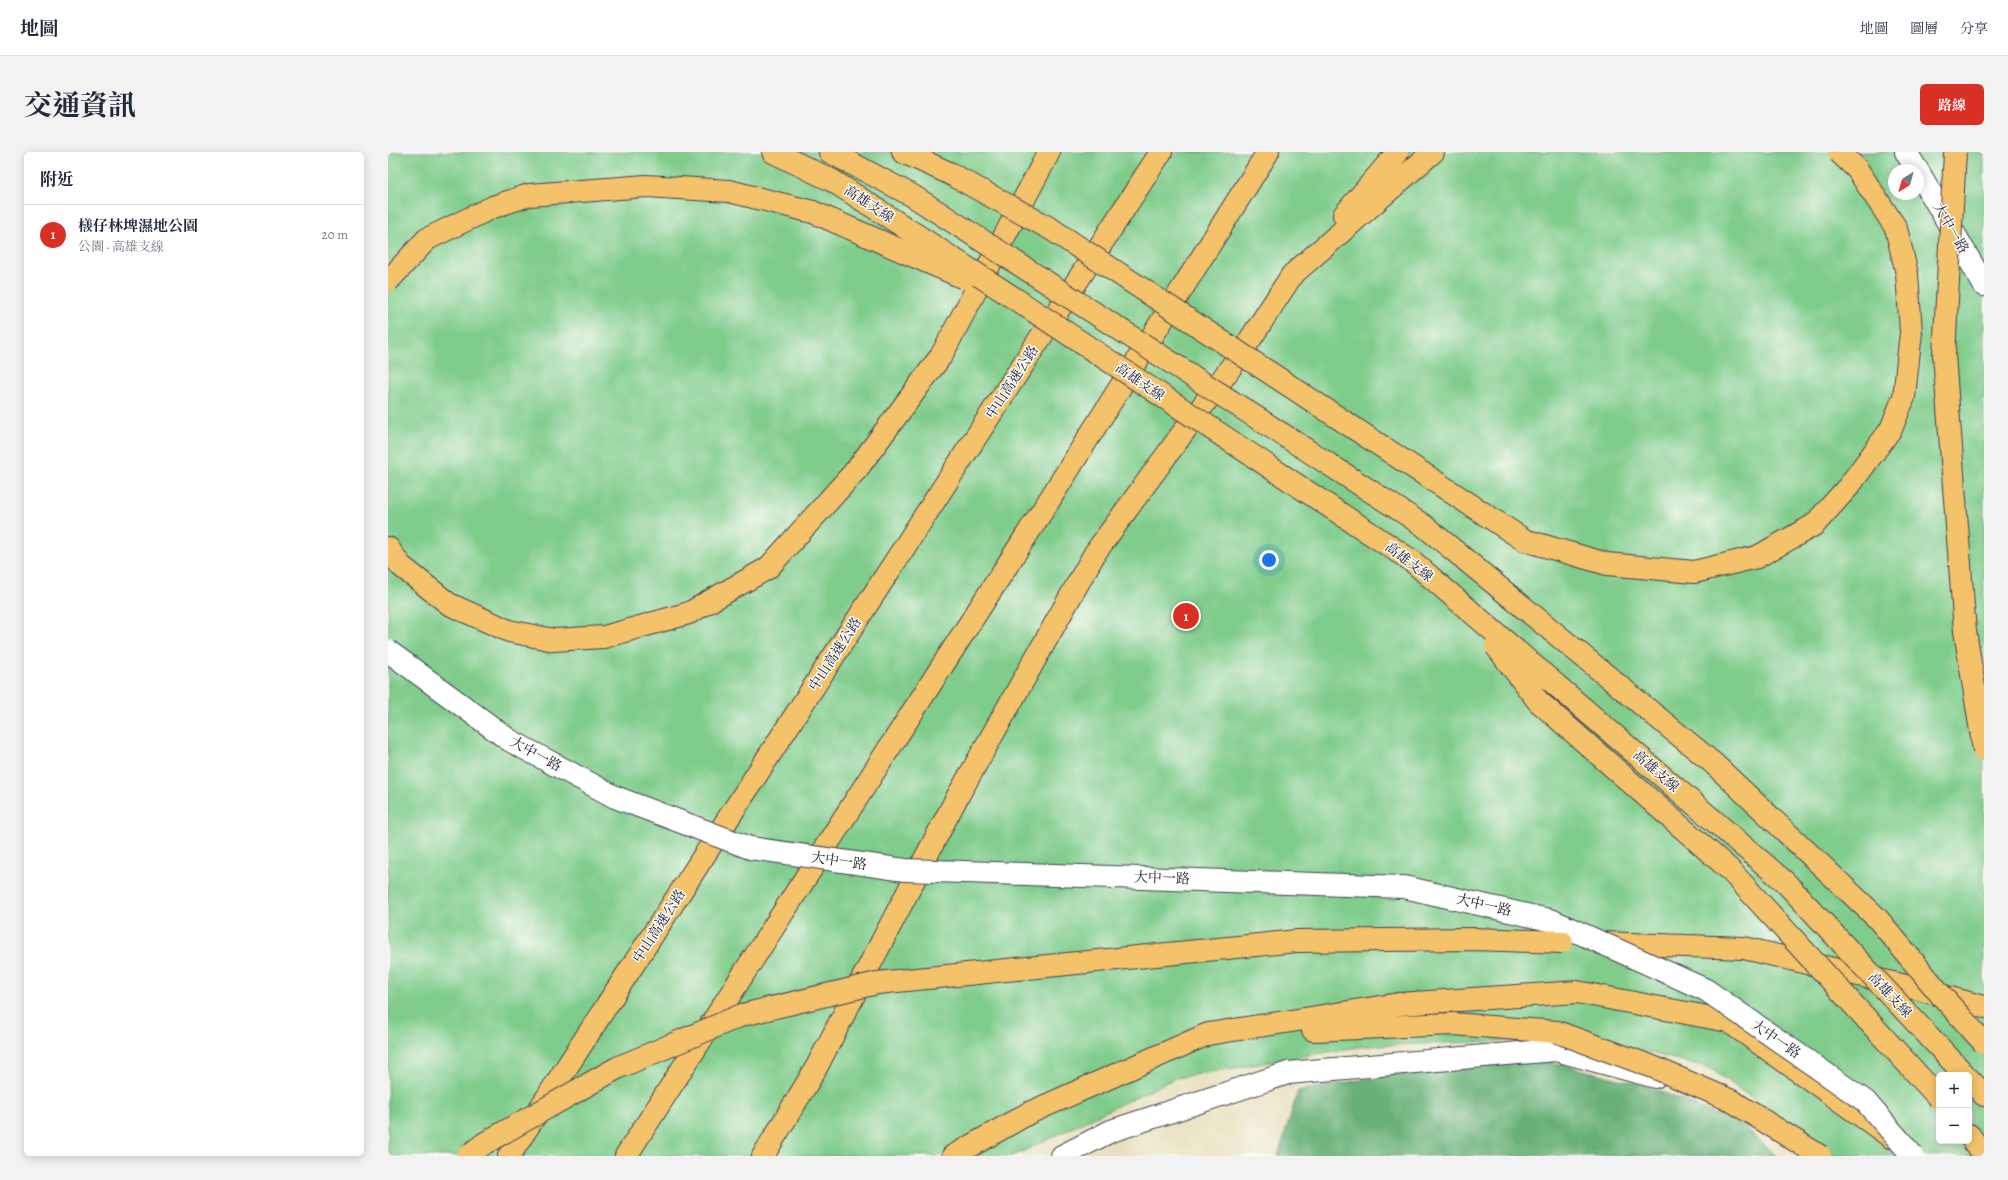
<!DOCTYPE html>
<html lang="zh-TW">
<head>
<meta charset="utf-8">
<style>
	body { margin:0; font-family:Alegreya,"Noto Serif TC",serif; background:#f2f2f3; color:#1f2937 }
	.controls { position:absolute; right:12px; bottom:12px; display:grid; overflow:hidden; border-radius:6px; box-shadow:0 2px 10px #0003 }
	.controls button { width:36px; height:36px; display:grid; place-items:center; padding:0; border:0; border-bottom:1px solid #e0e1e3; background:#fff; color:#1f2937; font:20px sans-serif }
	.compass { position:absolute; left:1500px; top:12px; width:36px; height:36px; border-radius:50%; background:#fff; box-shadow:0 2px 10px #0003; rotate:217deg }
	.you { position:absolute; left:881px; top:408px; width:14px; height:14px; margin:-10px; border:3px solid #fff; border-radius:50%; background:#1a73e8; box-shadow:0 0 0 6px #1a73e833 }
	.badge { display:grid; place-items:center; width:26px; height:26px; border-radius:50%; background:#d93025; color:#fff; font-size:13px; font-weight:700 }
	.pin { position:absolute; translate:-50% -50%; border:2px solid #fff; box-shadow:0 1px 4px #0006 }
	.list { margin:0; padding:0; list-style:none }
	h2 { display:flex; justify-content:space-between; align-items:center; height:52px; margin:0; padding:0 16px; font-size:17px }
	h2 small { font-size:13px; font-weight:400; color:#747a83 }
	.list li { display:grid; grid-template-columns:26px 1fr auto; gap:12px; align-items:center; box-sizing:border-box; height:60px; padding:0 16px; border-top:1px solid #e0e1e3 }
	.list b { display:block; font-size:15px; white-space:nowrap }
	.list p { margin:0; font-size:13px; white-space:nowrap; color:#747a83 }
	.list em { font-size:13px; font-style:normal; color:#747a83 }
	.map { position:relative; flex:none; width:1596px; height:1004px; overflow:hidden; border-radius:6px }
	header { display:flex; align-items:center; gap:24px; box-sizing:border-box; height:56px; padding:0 20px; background:#fff; border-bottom:1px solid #e0e1e3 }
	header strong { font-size:19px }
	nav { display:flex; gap:22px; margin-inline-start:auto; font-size:14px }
	.intro { display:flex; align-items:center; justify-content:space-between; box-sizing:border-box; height:96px; padding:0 24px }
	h1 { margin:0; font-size:28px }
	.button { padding:10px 18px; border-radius:6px; background:#d93025; color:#fff; font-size:14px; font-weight:700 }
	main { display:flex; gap:24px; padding:0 24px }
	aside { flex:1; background:#fff; border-radius:6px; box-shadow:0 2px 10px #0003 }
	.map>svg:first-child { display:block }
	.green { fill:#7fcc8b; stroke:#507763; fill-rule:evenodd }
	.forest { fill:#67b077; stroke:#446959 }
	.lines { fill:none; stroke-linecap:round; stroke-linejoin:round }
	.minor-casing { stroke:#403f4f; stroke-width:24 }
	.highway-casing { stroke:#403f4f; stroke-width:24 }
	.minor { stroke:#fff; stroke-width:22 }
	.highway { stroke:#f3c26a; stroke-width:22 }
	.minor-bridge-casing { stroke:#403f4f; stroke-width:24; stroke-linecap:butt }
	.highway-bridge-casing { stroke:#403f4f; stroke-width:24; stroke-linecap:butt }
	.minor-bridge { stroke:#fff; stroke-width:22 }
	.highway-bridge { stroke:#f3c26a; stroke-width:22 }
	.labels { text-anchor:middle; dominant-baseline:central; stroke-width:3; stroke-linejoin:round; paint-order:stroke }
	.street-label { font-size:14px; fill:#22223b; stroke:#fdfcf7 }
</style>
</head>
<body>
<header>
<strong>地圖</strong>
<nav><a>地圖</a><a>圖層</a><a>分享</a></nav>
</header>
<div class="intro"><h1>交通資訊</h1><a class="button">路線</a></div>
<main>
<aside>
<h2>附近<small></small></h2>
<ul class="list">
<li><span class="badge">1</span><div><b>檨仔林埤濕地公園</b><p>公園 · 高雄支線</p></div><em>20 m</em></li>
</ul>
</aside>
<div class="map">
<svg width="1596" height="1004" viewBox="0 0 1596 1004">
	<rect width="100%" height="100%" fill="#fdfcf7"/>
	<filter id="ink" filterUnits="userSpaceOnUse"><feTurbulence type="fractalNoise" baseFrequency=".025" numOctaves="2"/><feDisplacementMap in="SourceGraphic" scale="8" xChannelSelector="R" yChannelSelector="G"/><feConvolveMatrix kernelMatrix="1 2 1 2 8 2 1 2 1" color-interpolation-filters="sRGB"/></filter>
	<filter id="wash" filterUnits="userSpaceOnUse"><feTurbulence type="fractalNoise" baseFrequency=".012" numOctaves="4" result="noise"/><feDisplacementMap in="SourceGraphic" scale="16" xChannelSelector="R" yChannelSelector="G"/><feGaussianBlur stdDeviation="0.9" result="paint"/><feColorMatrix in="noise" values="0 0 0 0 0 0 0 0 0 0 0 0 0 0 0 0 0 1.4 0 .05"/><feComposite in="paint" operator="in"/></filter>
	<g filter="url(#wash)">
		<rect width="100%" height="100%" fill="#e8e1bf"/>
		<!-- green -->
		<path class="green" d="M0,0H1596V1004H1447L1320,915L1200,886L976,894L787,926L625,1004H0ZM1506,18H1530V42H1506ZM1551,923H1581V989H1551Z"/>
		<!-- forest -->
		<path class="forest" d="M1164,910L1262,935L1356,974L1388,1004H890L910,939L1057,913Z"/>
	</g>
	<g filter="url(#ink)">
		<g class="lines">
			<defs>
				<path id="minor" d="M1518,0L1529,18
					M1530,19L1596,133
					M674,1004L723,979L900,921L1167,898L1267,925"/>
				<path id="highway" d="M385,0L445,29
					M442,0L525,44
					M515,0L563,22
					M956,63L1010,0
					M0,396L13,414L61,452L121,479L166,488L216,485L301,461L380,416L469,317L553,204L661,0
					M1213,791L1356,796L1530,837L1596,855
					M925,878L1065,872L1169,880
					M1581,927L1596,943
					M1581,983L1596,1004
					M121,1004L773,0
					M238,1004L660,350L880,0
					M375,1004L427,918L566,651L707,401L854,200L904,123L1045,0
					M565,1004L641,961L820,882L1011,852L1189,840L1340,869L1503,985"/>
			</defs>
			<!-- minor casing -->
			<use href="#minor" class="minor-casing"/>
			<!-- highway casing -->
			<use href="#highway" class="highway-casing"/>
			<!-- minor -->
			<use href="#minor" class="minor"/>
			<!-- highway -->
			<use href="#highway" class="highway"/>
			<defs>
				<path id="minor-bridge" d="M0,499L121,588L227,645L362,696L517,718L1016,735L1165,769L1318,838L1477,949L1525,1004"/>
				<path id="highway-bridge" d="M1567,0L1556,203L1577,479L1596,598
					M563,22L663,77L1136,388L1219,412L1306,420L1369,405L1426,373L1461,334L1503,277L1516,245L1523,180L1519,122L1508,76L1469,17L1451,0
					M445,29L629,148L1024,409L1398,731L1577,923
					M525,44L1035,373L1325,611L1489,766L1553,843L1596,891
					M0,129L39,87L105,55L141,43L258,34L341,39L425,60L576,126
					M1108,494L1150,549L1341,717L1551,946
					M1169,880L1265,915L1344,949L1432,1004
					M80,1004L97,991L229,916L354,863L489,831L909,789L1085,787L1174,790"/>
			</defs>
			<!-- minor-bridge casing -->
			<use href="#minor-bridge" class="minor-bridge-casing"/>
			<!-- highway-bridge casing -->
			<use href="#highway-bridge" class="highway-bridge-casing"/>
			<!-- minor-bridge -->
			<use href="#minor-bridge" class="minor-bridge"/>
			<!-- highway-bridge -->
			<use href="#highway-bridge" class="highway-bridge"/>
		</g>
	</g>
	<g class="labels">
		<!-- street labels -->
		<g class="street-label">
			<text transform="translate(481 52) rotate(33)">高雄支線</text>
			<text transform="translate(1563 76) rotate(60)">大中一路</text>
			<text transform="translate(624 230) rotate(-57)">中山高速公路</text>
			<text transform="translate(752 230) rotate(34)">高雄支線</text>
			<text transform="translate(1021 410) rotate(37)">高雄支線</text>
			<text transform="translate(447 502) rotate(-57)">中山高速公路</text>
			<text transform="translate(148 602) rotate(29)">大中一路</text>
			<text transform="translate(1268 619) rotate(41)">高雄支線</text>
			<text transform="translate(451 709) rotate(8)">大中一路</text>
			<text transform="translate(774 726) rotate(2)">大中一路</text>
			<text transform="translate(1096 753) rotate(13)">大中一路</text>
			<text transform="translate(271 774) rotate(-57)">中山高速公路</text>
			<text transform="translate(1502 843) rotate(47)">高雄支線</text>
			<text transform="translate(1388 887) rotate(35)">大中一路</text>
		</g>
	</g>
</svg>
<div class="controls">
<button>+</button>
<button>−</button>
</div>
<svg class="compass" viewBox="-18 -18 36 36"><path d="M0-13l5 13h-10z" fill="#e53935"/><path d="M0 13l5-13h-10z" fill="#747a83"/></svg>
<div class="you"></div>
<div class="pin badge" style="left:798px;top:464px">1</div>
</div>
</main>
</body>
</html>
